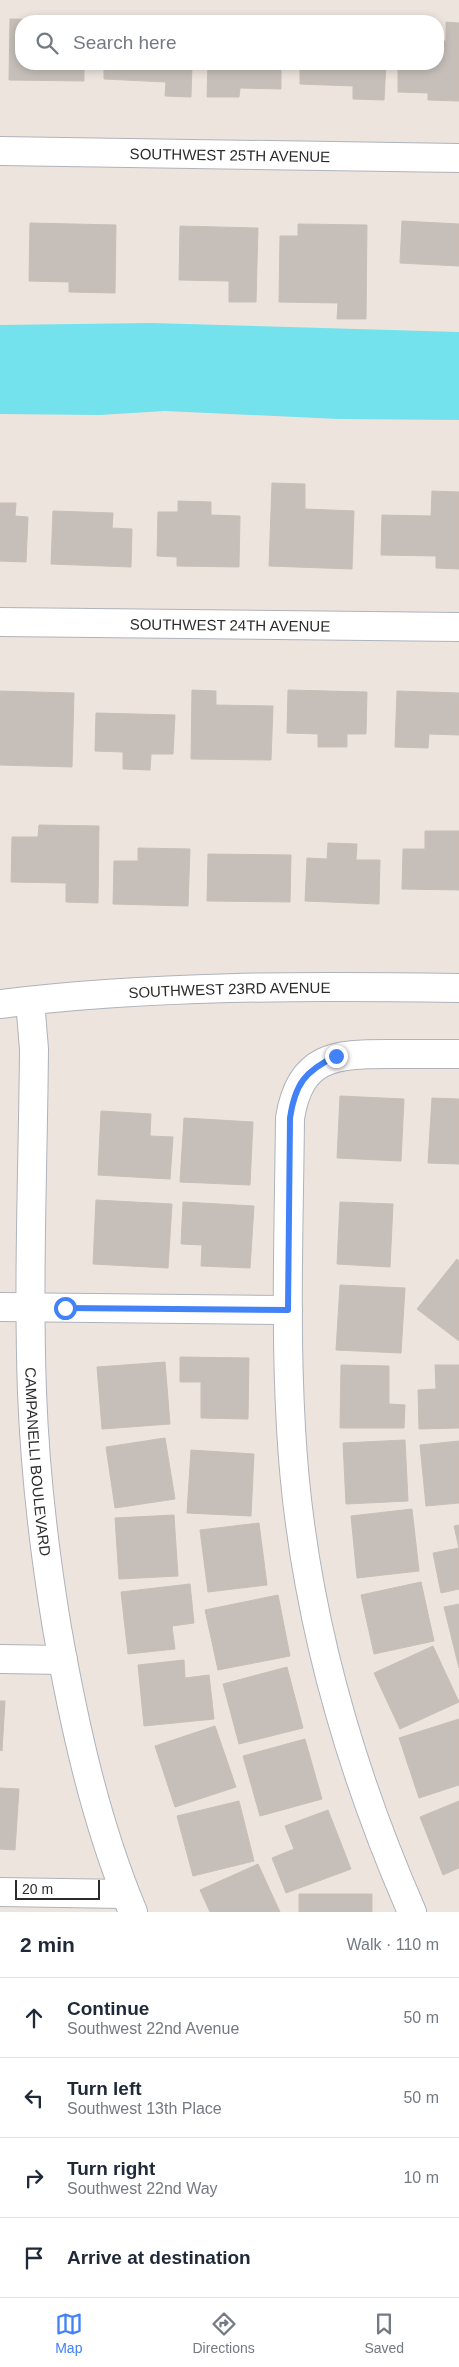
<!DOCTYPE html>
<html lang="en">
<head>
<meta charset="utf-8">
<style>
	body { margin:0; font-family:Arial,sans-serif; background:#f6f6f7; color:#1f2937 }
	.scale { position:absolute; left:15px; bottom:12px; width:85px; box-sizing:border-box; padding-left:5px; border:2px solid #2b2b2b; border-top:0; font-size:14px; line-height:18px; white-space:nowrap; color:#2b2b2b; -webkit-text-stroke:4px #fff; paint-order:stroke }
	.stop { position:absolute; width:15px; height:15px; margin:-11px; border:4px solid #4182f7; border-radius:50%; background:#fff }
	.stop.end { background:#4182f7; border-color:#fff; box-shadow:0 1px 5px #0008 }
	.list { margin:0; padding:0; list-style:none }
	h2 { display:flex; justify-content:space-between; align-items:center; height:65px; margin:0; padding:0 20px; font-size:21px }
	h2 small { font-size:16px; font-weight:400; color:#747a83 }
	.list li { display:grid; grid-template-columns:32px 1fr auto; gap:15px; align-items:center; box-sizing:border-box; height:80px; padding:0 20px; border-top:1px solid #e0e1e3 }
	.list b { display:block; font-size:19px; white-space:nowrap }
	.list p { margin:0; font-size:16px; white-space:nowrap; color:#747a83 }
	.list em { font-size:16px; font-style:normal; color:#747a83 }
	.icon { flex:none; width:28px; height:28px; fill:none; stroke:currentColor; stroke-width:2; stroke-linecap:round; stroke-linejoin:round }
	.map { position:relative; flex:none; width:459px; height:1912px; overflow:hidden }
	.search { position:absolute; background:#fff; box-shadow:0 2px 8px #0003; left:15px; right:15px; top:15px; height:55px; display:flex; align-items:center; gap:12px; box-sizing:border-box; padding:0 18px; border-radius:20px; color:#747a83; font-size:19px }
	.sheet { height:385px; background:#fff }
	nav { display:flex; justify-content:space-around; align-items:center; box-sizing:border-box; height:70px; border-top:1px solid #e0e1e3; background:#fff; font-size:14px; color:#747a83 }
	nav a { display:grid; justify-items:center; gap:2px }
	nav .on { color:#4182f7 }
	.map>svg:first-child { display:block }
	.water { fill:#73e2ed }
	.building { fill:#c6bfb9; stroke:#c8bfb7 }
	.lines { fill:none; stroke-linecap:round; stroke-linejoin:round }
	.minor-casing { stroke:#aeb3bb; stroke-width:30 }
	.minor { stroke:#fff; stroke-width:28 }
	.route { stroke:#4182f7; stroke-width:6 }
	.labels { text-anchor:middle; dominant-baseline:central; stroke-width:4; stroke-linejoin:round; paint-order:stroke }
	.street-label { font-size:15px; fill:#2b2b2b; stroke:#fff }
</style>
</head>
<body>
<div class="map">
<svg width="459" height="1912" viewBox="0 0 459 1912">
	<rect width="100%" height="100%" fill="#ede4de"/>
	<!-- water -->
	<path class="water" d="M151,323L459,332V420L338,419L165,411L100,415L0,414V325Z"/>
	<!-- building -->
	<path class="building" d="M10,19L55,20L21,21V64H84V81L9,80Z
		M446,22L459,23V101L428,100V93L398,92V64H438V41H446Z
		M104,64H192L191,97L165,96L166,82L104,79Z
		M208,64H281V89L240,88L239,97H207Z
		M300,64H386L384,100L353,99V86L300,84Z
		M402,221L459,224V266L400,263Z
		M30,223L116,225L115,293L69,292V282L29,281Z
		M298,224L367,225L366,319H337L338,303L279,302L280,236H298Z
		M180,226L258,228L256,302H229V281L179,280Z
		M272,483L305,484V509L354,511L352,569L269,566Z
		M432,491L459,492V569L436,568V556L381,555L382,515L431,516Z
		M178,501L211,502V515L240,516L239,567L177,566V557L157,556L158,512H178Z
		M0,503H16L15,516L28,517L26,562L0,561Z
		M53,511L113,513L112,528L132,529L131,567L51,564Z
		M192,690L216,691V705L273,706L271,760L191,759Z
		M288,690L367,692L366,734H347V747H318V734L287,733Z
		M0,691L74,693L72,767L0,765Z
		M397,691L459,693V735L429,734L428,748L395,747Z
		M96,713L175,715L173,754H151L150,770L123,769V752L95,751Z
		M39,825L99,826L98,903L66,902V883L11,882L12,837H38Z
		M425,831H459V890L402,889L403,849H425Z
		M328,843L357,844L356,860H380L379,904L305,901L307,858L327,859Z
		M138,848L190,849L188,906L113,904L114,861H138Z
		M208,854L291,855L290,902L207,901Z
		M340,1096L404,1099L401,1161L337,1158Z
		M432,1098L459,1099V1164L428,1163Z
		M101,1111L151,1114L150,1136L173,1137L170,1179L98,1175Z
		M184,1118L253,1122L250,1185L180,1182Z
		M96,1200L172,1204L168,1268L93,1264Z
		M183,1202L254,1206L250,1268L201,1266L202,1245L181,1244Z
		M340,1202L393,1204L390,1267L337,1264Z
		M457,1259L459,1261V1341L417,1309Z
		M340,1285L405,1288L401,1353L336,1350Z
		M180,1357L249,1358L248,1419L201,1418V1382H180Z
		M165,1362L170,1424L102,1429L97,1367Z
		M341,1365L389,1366V1404L405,1405L404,1428H340Z
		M435,1365H459V1428L419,1429L418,1390L436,1389Z
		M165,1438L175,1499L115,1508L106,1447Z
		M405,1440L408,1501L346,1504L343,1443Z
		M459,1441V1503L426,1506L420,1445Z
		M191,1450L254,1454L251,1516L187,1513Z
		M412,1509L419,1571L357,1578L351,1516Z
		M174,1515L178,1576L119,1579L115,1518Z
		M259,1523L267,1585L208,1592L200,1530Z
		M459,1525V1589L441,1593L433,1553L459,1548L454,1526Z
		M421,1582L434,1641L374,1654L361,1595Z
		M190,1584L194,1623L172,1626L175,1649L128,1654L121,1592Z
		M278,1595L290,1656L218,1670L205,1610Z
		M459,1604V1668L444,1607Z
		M433,1646L459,1702L400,1729L374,1673Z
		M184,1660L185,1678L209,1675L214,1719L144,1726L138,1665Z
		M287,1667L303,1728L239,1744L223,1684Z
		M0,1701H5L2,1751L0,1750Z
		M459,1719V1785L419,1798L399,1738Z
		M215,1726L236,1787L175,1807L155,1746Z
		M305,1739L322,1799L260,1816L243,1756Z
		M0,1788L19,1789L15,1850L0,1849Z
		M239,1801L254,1861L193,1876L177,1816Z
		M459,1801V1868L443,1875L420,1817Z
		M328,1810L351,1869L286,1893L272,1858L294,1849L285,1826Z
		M258,1864L280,1912H210L200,1890Z
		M299,1894H372V1912H299Z"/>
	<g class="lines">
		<defs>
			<g id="minor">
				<path id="s1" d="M0,151L459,158"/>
				<path id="s2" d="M0,622L459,627"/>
				<path id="s3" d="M30,1001L34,1049C33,1163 28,1278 32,1392C35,1471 44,1550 57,1628C74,1724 95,1821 133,1912"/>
				<path id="s4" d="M0,1004C152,985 306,986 459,988"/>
				<path d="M0,1307L288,1310"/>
				<path d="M0,1659L63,1660"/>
				<path d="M0,1892L125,1894"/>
				<path d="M412,1912C345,1759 300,1595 291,1428C285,1325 289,1221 290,1118C300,1056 334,1054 389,1054C412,1054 436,1054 459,1054"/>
			</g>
		</defs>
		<!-- minor casing -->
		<use href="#minor" class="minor-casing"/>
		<!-- minor -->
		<use href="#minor" class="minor"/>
	</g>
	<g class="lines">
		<!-- route -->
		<path class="route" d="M65,1308L288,1310L290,1118C295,1084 305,1071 336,1056"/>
	</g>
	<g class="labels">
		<!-- street labels -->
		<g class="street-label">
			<text stroke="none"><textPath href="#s1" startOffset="230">SOUTHWEST 25TH AVENUE</textPath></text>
			<text stroke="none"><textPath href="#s2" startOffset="230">SOUTHWEST 24TH AVENUE</textPath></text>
			<text stroke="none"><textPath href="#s4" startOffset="230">SOUTHWEST 23RD AVENUE</textPath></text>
			<text stroke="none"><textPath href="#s3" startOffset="461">CAMPANELLI BOULEVARD</textPath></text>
		</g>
	</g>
</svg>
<div class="scale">20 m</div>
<div class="stop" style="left:65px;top:1308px"></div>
<div class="stop end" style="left:336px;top:1056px"></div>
<div class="search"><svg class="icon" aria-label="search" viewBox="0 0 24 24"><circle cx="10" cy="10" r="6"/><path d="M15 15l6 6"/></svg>Search here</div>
</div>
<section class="sheet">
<h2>2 min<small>Walk · 110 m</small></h2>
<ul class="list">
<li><svg class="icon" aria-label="ahead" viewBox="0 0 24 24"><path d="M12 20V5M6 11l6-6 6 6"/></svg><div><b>Continue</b><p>Southwest 22nd Avenue</p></div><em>50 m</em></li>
<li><svg class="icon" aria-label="left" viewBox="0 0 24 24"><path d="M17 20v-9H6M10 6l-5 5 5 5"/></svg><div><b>Turn left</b><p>Southwest 13th Place</p></div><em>50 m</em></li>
<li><svg class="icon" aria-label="right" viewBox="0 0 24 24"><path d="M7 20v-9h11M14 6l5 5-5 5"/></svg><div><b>Turn right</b><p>Southwest 22nd Way</p></div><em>10 m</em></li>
<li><svg class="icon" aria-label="arrive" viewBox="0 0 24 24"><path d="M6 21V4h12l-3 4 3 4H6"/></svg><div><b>Arrive at destination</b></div></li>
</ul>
</section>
<nav>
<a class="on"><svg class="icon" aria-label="map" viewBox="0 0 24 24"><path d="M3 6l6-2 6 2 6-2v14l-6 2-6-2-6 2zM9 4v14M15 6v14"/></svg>Map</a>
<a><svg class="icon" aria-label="directions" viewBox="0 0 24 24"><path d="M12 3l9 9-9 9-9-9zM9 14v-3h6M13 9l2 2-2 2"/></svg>Directions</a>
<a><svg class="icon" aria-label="saved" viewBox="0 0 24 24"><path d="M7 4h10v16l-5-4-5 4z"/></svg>Saved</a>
</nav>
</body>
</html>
